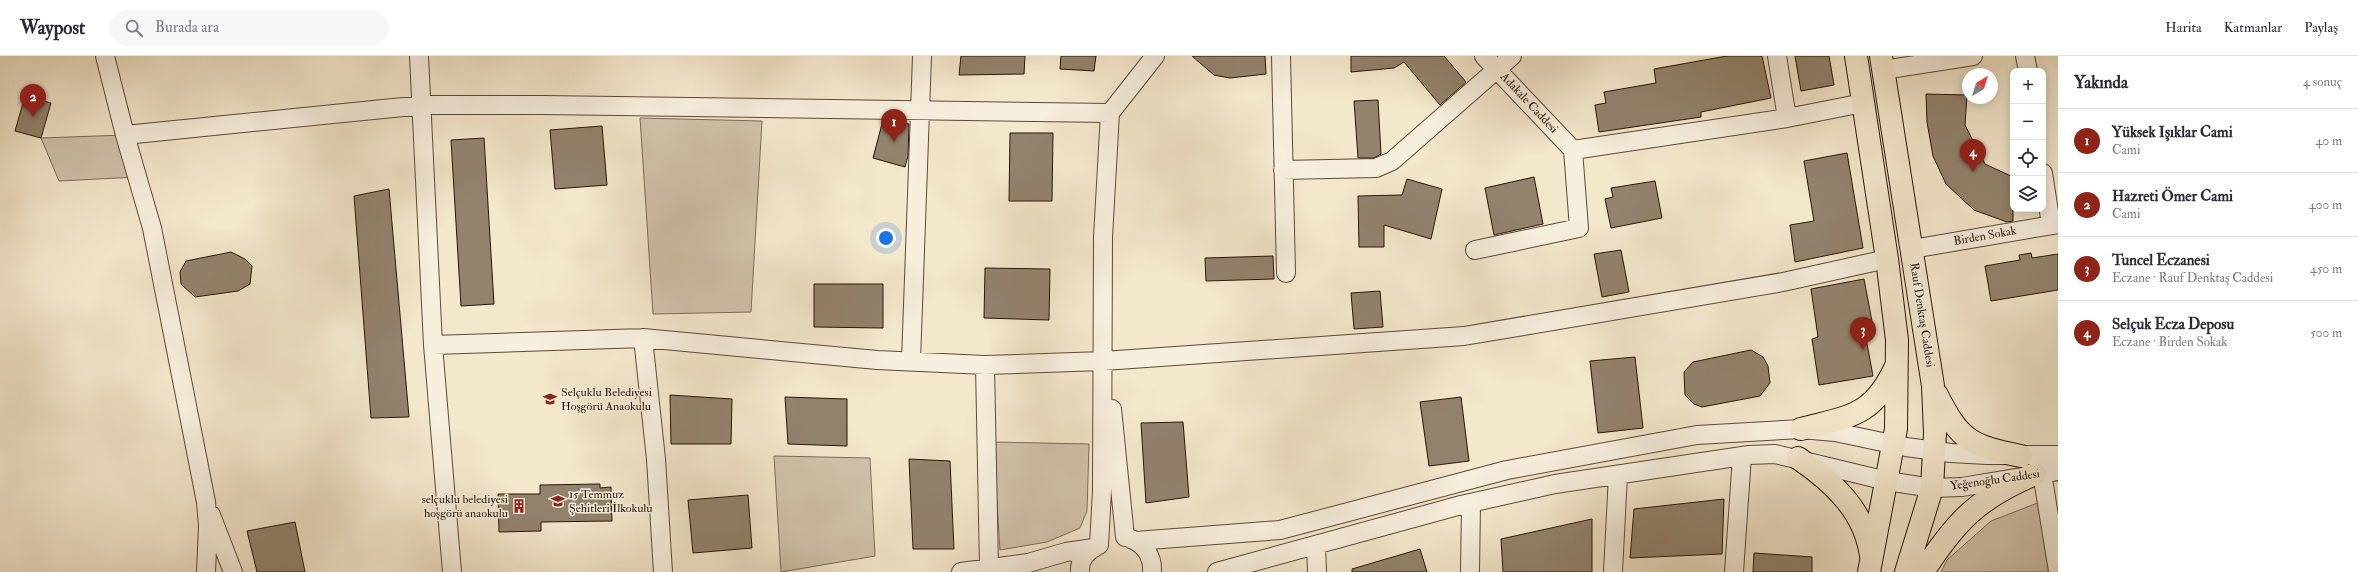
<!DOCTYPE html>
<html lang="tr">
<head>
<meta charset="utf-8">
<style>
	body { margin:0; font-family:"IM FELL Double Pica",serif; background:#f7f7f7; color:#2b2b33 }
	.controls { position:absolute; right:12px; top:12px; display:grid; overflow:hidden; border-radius:8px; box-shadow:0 2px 10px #0003 }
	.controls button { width:36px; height:36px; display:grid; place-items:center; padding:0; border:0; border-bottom:1px solid #e1e1e2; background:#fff; color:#2b2b33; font:20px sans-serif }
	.compass { position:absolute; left:1962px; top:12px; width:36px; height:36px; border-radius:50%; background:#fff; box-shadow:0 2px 10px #0003; rotate:38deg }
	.you { position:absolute; left:886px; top:182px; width:14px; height:14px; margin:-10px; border:3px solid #fff; border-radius:50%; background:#1a73e8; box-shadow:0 0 0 6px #1a73e833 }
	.badge { display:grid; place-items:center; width:26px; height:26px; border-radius:50%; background:#8f2418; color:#fff; font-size:13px; font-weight:700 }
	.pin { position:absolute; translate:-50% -33px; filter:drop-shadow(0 1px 2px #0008) }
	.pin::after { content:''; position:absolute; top:21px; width:14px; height:12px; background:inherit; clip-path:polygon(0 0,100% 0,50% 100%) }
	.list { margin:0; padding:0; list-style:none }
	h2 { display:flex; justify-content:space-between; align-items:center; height:52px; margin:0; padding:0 16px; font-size:17px }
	h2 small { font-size:13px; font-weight:400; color:#7c7c81 }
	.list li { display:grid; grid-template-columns:26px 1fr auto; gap:12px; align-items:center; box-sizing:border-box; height:64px; padding:0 16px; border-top:1px solid #e1e1e2 }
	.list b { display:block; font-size:15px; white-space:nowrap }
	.list p { margin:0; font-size:13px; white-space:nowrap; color:#7c7c81 }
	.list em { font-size:13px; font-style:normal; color:#7c7c81 }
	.icon { flex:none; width:22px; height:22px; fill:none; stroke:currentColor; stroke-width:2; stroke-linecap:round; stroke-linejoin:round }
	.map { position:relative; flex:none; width:2058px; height:516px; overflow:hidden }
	header { display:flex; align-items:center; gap:24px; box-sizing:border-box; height:56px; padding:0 20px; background:#fff; border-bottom:1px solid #e1e1e2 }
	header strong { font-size:19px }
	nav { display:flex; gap:22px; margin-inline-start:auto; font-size:14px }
	.search { width:280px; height:36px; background:#f7f7f7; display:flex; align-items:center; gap:10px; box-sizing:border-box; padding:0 14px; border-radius:22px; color:#7c7c81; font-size:15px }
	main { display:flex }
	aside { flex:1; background:#fff }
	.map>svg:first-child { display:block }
	.green { fill:#d0c3ab; stroke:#7c6c59 }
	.building { fill:#92836d; stroke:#281607 }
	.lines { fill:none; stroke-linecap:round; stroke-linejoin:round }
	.minor-casing { stroke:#5b4a38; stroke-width:20 }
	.major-casing { stroke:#281607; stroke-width:24 }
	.minor { stroke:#f7efde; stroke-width:18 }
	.major { stroke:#f3e7cc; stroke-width:22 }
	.labels { text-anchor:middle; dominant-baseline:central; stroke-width:3; stroke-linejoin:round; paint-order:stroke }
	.street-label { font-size:12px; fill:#281607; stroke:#f7efde }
	.poi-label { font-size:12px; fill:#281607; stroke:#f7efde; text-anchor:start }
</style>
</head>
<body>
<header>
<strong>Waypost</strong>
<div class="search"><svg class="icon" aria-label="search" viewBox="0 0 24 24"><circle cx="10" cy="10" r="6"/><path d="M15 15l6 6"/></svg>Burada ara</div>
<nav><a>Harita</a><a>Katmanlar</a><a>Paylaş</a></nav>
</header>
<main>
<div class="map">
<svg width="2058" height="516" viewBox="0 0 2058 516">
	<rect width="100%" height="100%" fill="#f3e7cc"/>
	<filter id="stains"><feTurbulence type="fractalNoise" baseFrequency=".005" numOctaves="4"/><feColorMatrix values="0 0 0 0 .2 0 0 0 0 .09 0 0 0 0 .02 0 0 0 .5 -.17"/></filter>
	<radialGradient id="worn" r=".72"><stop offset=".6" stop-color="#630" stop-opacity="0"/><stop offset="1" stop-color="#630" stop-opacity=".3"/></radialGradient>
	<!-- green -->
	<path class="green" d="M640,62L762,65L751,256L653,258Z
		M125,79L137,121L59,125L41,82Z
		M993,386L1089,388L1087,455L1080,472L1047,486L1000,494Z
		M774,400L870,402L875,500L781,516Z
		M2040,446L2049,516H1941L1947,504L1991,465Z"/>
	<!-- building -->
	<path class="building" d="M961,0H1025L1024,18L959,19Z
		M1061,0H1096L1094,15L1060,13Z
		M1192,0H1265L1266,18L1230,22L1214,19Z
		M1351,0H1444L1466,26L1440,49L1404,6L1394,12L1351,16Z
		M1727,0H1762L1771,42L1701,56V61L1599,76L1595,49L1606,47L1604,36L1656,27L1654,13Z
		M1795,0H1829L1834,29L1801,35Z
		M1926,38L1967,39L1965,69L1985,108L2013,121V165L2007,166L1974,154L1946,128L1933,100L1927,66Z
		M25,40L51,47L41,82L15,75Z
		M1378,44L1381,98L1374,102H1358L1354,45Z
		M883,64L909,68L908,100L905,111L873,102Z
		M602,70L607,129L555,133L550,74Z
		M1010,77H1053L1052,145H1009Z
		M484,82L494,248L461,250L451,84Z
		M1847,97L1863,192L1795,206L1790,169L1814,165L1804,105Z
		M1534,121L1543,168L1494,179L1485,132Z
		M1407,123L1442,133L1431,183L1384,169V191H1359L1358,140L1402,139Z
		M1655,125L1662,162L1611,172L1605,143L1613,141L1611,132Z
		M389,133L409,361L371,362L354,140Z
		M1621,194L1629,236L1602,241L1594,198Z
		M231,196L245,203L252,210L250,228L238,235L195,241L181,228L180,216L186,205Z
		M2031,197L2032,202L2058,198V234L1991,245L1985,210L2020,204L2019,199Z
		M1273,200L1274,223L1206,225L1205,202Z
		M985,212L1050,213L1049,264L984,262Z
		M1864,223L1874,276L1865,277L1873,320L1819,329L1812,283L1818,281L1811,233Z
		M814,228H883V272L814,271Z
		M1380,235L1383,271L1354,273L1351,237Z
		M1751,294L1763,301L1768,310L1770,327L1760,340L1702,351L1694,348L1685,339L1684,316L1693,306Z
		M1635,301L1643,372L1598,377L1590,305Z
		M670,339L732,343L731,388H671Z
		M785,341L847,343V390L788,388Z
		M1461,341L1469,405L1429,410L1420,346Z
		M1183,366L1189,441L1146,447L1141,367Z
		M909,403L950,405L954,493H913Z
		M600,428V432L611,431L612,465L541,466V475L499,476L498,438H540V429Z
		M748,439L752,492L693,497L688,444Z
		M1724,443L1722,498L1630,502L1634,453Z
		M1592,463V516H1503L1501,483Z
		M295,466L305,516H257L247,475Z
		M1420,493L1427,516H1352V513Z
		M1754,497L1812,501V516H1753Z"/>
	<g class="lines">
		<defs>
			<path id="minor" d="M105,0L125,79L152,172L206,446L208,470L206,516
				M419,0L433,289L452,516
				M1281,0L1286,217
				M1484,0L1573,94
				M1777,0L1787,62
				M2025,0L2028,15
				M1883,14L1973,0
				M125,79L423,49H543L1110,57
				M1283,114L1376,112L1392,105L1512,0
				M2043,117L2051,169
				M1912,193L2058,168
				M1475,194L1579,172L1573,94L1787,62L1863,47
				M643,282L656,403L663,516
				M433,289L643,282L877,304L985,309L1103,305L1464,280L1783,226L1887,203
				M911,305L922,0
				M985,309L989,512
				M1112,353L1125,481
				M2042,417L2058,515
				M211,459L233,516
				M1131,483C1145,488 1153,501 1152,516
				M1136,485L1280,474L1507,414L1697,379L1801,373L1835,376L1906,391L1951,397L1987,399H2058
				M1099,489L1102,435L1103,181L1110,57L1155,0
				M1316,489L1317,516
				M961,516L1028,507L1066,496L1094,492
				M1080,516C1079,504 1087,495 1097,490
				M1217,516L1461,449L1555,428L1749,399L1775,398L1887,425L1932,432L1962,431L2058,415
				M1470,516L1471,447
				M1613,516L1618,419
				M1734,516L1742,400"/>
			<path id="major" d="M1856,0L1887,203L1897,284L1896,373L1869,516
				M1881,0L1933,330L1935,377L1932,432L1906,516
				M1937,339C1960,385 1971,390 2021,400
				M1801,373C1850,360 1873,361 1896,310
				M1798,402C1833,426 1865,455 1871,500
				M1923,516C1956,465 1978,442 2035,418"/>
		</defs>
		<!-- minor casing -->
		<use href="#minor" class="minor-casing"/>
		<!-- major casing -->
		<use href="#major" class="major-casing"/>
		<!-- minor -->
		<use href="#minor" class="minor"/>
		<!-- major -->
		<use href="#major" class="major"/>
	</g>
	<!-- icons -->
	<defs>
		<symbol id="school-bare" viewBox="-9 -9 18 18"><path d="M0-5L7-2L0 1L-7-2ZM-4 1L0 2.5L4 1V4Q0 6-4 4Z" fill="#8f2418" stroke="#f7efde" stroke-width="2.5" paint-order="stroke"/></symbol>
		<symbol id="building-bare" viewBox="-9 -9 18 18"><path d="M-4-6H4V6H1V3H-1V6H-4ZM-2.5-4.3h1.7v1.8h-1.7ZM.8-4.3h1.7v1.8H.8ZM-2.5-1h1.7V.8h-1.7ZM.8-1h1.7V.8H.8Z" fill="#8f2418" stroke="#f7efde" stroke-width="2.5" paint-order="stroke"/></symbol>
	</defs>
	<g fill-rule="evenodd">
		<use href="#school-bare" x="540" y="333" width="20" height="20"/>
		<use href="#school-bare" x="548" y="435" width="20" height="20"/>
		<use href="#building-bare" x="509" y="440" width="20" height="20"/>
	</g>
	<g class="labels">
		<!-- street labels -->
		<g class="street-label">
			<text transform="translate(1529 47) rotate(47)">Adakale Caddesi</text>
			<text transform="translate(1985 180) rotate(-10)">Birden Sokak</text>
			<text transform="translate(1922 259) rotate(81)">Rauf Denktaş Caddesi</text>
			<text transform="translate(1995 424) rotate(-8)">Yeğenoğlu Caddesi</text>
		</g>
		<!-- poi labels -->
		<g class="poi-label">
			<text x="561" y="336">Selçuklu Belediyesi<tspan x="561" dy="14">Hoşgörü Anaokulu</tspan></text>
			<text x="569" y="438">15 Temmuz<tspan x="569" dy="14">Şehitleri İlkokulu</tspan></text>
			<text x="508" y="443" text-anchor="end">selçuklu belediyesi<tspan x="508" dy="14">hoşgörü anaokulu</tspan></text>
		</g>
	</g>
	<rect width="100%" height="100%" filter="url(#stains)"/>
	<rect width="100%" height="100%" fill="url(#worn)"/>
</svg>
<div class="controls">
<button>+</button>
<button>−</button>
<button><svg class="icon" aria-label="locate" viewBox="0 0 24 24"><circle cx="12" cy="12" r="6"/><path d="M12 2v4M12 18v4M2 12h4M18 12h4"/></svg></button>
<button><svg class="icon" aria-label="layers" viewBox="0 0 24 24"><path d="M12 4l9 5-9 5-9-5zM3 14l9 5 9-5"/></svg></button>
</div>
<svg class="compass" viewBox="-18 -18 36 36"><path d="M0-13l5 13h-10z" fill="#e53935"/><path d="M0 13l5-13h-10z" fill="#7c7c81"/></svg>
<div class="you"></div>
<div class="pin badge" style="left:894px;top:86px">1</div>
<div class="pin badge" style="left:33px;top:61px">2</div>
<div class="pin badge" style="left:1863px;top:294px">3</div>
<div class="pin badge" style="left:1973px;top:116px">4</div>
</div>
<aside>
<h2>Yakında<small>4 sonuç</small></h2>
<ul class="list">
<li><span class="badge">1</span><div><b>Yüksek Işıklar Cami</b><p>Cami</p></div><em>40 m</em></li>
<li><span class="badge">2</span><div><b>Hazreti Ömer Cami</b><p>Cami</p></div><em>400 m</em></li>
<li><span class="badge">3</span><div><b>Tuncel Eczanesi</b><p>Eczane · Rauf Denktaş Caddesi</p></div><em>450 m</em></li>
<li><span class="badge">4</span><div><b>Selçuk Ecza Deposu</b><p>Eczane · Birden Sokak</p></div><em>500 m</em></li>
</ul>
</aside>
</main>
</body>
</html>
